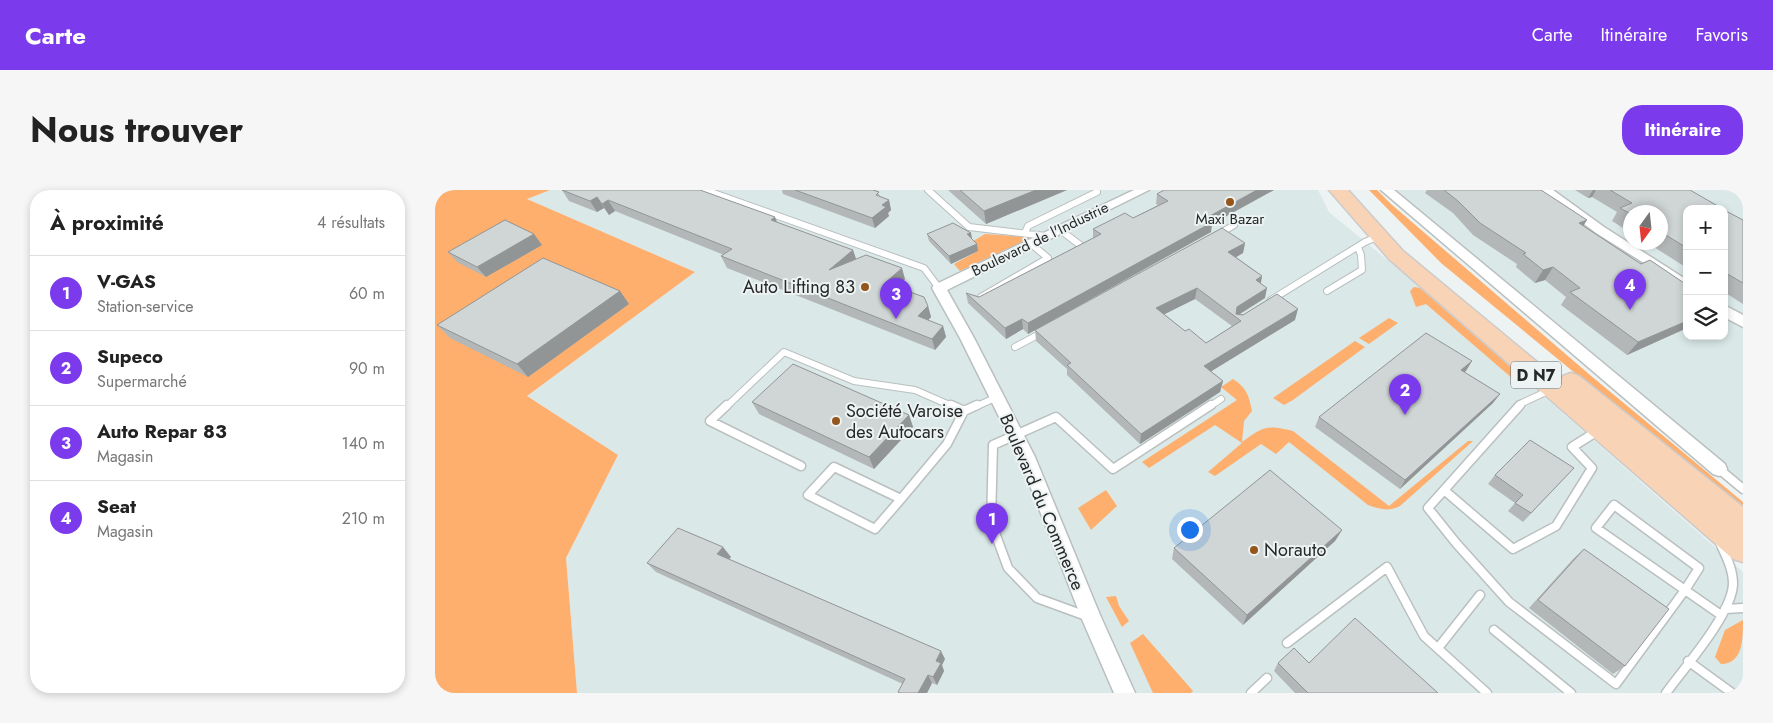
<!DOCTYPE html>
<html lang="fr">
<head>
<meta charset="utf-8">
<style>
	body { margin:0; font-family:Jost,sans-serif; background:#f6f6f6; color:#222 }
	.controls { position:absolute; right:15px; top:15px; display:grid; overflow:hidden; border-radius:10px; box-shadow:0 2px 8px #0003 }
	.controls button { width:45px; height:45px; display:grid; place-items:center; padding:0; border:0; border-bottom:1px solid #e0e0e0; background:#fff; color:#222; font:25px sans-serif }
	.compass { position:absolute; left:1188px; top:15px; width:45px; height:45px; border-radius:50%; background:#fff; box-shadow:0 2px 8px #0003; rotate:195deg }
	.you { position:absolute; left:754px; top:339px; width:18px; height:18px; margin:-12px; border:4px solid #fff; border-radius:50%; background:#1a73e8; box-shadow:0 0 0 8px #1a73e833 }
	.badge { display:grid; place-items:center; width:32px; height:32px; border-radius:50%; background:#7c3aed; color:#fff; font-size:16px; font-weight:700 }
	.pin { position:absolute; translate:-50% -41px; filter:drop-shadow(0 1px 2px #0008) }
	.pin::after { content:''; position:absolute; top:26px; width:18px; height:15px; background:inherit; clip-path:polygon(0 0,100% 0,50% 100%) }
	.list { margin:0; padding:0; list-style:none }
	h2 { display:flex; justify-content:space-between; align-items:center; height:65px; margin:0; padding:0 20px; font-size:21px }
	h2 small { font-size:16px; font-weight:400; color:#767676 }
	.list li { display:grid; grid-template-columns:32px 1fr auto; gap:15px; align-items:center; box-sizing:border-box; height:75px; padding:0 20px; border-top:1px solid #e0e0e0 }
	.list b { display:block; font-size:19px; white-space:nowrap }
	.list p { margin:0; font-size:16px; white-space:nowrap; color:#767676 }
	.list em { font-size:16px; font-style:normal; color:#767676 }
	.icon { flex:none; width:28px; height:28px; fill:none; stroke:currentColor; stroke-width:2; stroke-linecap:round; stroke-linejoin:round }
	.map { position:relative; flex:none; width:1308px; height:503px; overflow:hidden; border-radius:20px }
	header { display:flex; align-items:center; gap:30px; box-sizing:border-box; height:70px; padding:0 25px; background:#7c3aed; color:#fff }
	header strong { font-size:24px }
	nav { display:flex; gap:28px; margin-inline-start:auto; font-size:18px }
	.intro { display:flex; align-items:center; justify-content:space-between; box-sizing:border-box; height:120px; padding:0 30px }
	h1 { margin:0; font-size:35px }
	.button { padding:12px 22px; border-radius:20px; background:#7c3aed; color:#fff; font-size:18px; font-weight:700 }
	main { display:flex; gap:30px; padding:0 30px }
	aside { flex:1; background:#fff; border-radius:20px; box-shadow:0 2px 8px #0003 }
	.map>svg:first-child { display:block }
	.built { fill:#dae8e8; fill-rule:evenodd }
	.green { fill:#feae6d }
	.lines { fill:none; stroke-linecap:round; stroke-linejoin:round }
	.lane-far1-casing { stroke:#babfbf; stroke-width:8 }
	.lane-casing { stroke:#babfbf; stroke-width:11 }
	.street-casing { stroke:#babfbf; stroke-width:3 }
	.primary-casing { stroke:#cbcbcb; stroke-width:3 }
	.lane-far1 { stroke:#fff; stroke-width:6 }
	.lane { stroke:#fff; stroke-width:8 }
	.street { fill:#fff; fill-rule:evenodd }
	.primary { fill:#f8d3b5; fill-rule:evenodd }
	.wall { fill:#b3b7b7; fill-rule:evenodd }
	.shaded-wall { fill:#929595 }
	.building { fill:#d0d5d5; stroke:#929595; fill-rule:evenodd }
	.poi-dot { fill:#95561c; stroke:#edf2f2; stroke-width:2 }
	.labels { text-anchor:middle; dominant-baseline:central; stroke-width:4; stroke-linejoin:round; paint-order:stroke }
	.far-poi-label { font-size:15px; fill:#262828; stroke:#edf2f2 }
	.far-street-label { font-size:15px; fill:#262828; stroke:#edf2f2 }
	.shield { fill:#edf2f2; stroke:#626565; stroke-width:1 }
	.shield-label { font-size:16px; font-weight:bold; fill:#262828 }
	.poi-label { font-size:18px; fill:#262828; stroke:#edf2f2; text-anchor:start }
	.street-label { font-size:18px; fill:#262828; stroke:#edf2f2 }
</style>
</head>
<body>
<header>
<strong>Carte</strong>
<nav><a>Carte</a><a>Itinéraire</a><a>Favoris</a></nav>
</header>
<div class="intro"><h1>Nous trouver</h1><a class="button">Itinéraire</a></div>
<main>
<aside>
<h2>À proximité<small>4 résultats</small></h2>
<ul class="list">
<li><span class="badge">1</span><div><b>V-GAS</b><p>Station-service</p></div><em>60 m</em></li>
<li><span class="badge">2</span><div><b>Supeco</b><p>Supermarché</p></div><em>90 m</em></li>
<li><span class="badge">3</span><div><b>Auto Repar 83</b><p>Magasin</p></div><em>140 m</em></li>
<li><span class="badge">4</span><div><b>Seat</b><p>Magasin</p></div><em>210 m</em></li>
</ul>
</aside>
<div class="map">
<svg width="1308" height="503" viewBox="0 0 1308 503">
	<rect width="100%" height="100%" fill="#edf2f2"/>
	<!-- built -->
	<path class="built" d="M115,0H883L894,22L979,92L1308,382V503H142L131,368L183,265L92,206L260,82L92,9Z
		M947,0H1308V304L1189,206ZM1252,19H1289V146H1252ZM1196,22H1226V52H1196Z"/>
	<!-- green -->
	<path class="green" d="M0,0H115L92,9L260,82L92,206L183,265L131,368L142,503H0Z
		M934,0H942L956,14L1155,185L1308,312V321L1006,73Z
		M550,44L593,47L594,49L525,81L519,74L543,61L535,53Z
		M979,97L985,98L1086,186L1088,192L1085,195L991,114L981,117L975,101Z
		M954,128L963,133L934,154L924,148Z
		M920,151L930,157L858,210L849,215L838,208Z
		M798,189C812,198 814,206 817,221L809,231L807,252C827,237 832,234 858,241L954,316L1033,251H1038L965,316C954,322 944,319 933,315L854,252L841,264L826,254L780,286L773,282L807,253L780,235L714,278L707,272L802,210L786,197Z
		M671,300L682,316L656,340L643,318Z
		M681,406L684,416L694,431L687,437L671,407Z
		M1308,430C1308,449 1308,474 1286,474L1280,467L1290,440Z
		M708,444L758,501L756,503H718L695,453Z"/>
	<g class="lines">
		<defs>
			<path id="lane-far1" d="M270,0L489,78L504,98
				M493,0L534,37L611,46
				M624,39L649,58
				M590,43L593,36L662,2
				M784,44L799,35
				M892,101L927,80L926,65L923,57
				M546,107L613,68L595,53
				M836,110L930,52L944,46
				M580,157L610,141
				M291,217L349,162L419,191L480,200L519,217
				M540,217L562,207
				M774,217L786,209
				M1084,217L1087,213L1115,200"/>
			<path id="lane" d="M292,215L275,231L366,276
				M516,215L529,221
				M1085,215L993,318L1021,353L1074,412L1181,494L1250,400
				M399,277L466,309L440,339L373,305Z
				M1284,279L1308,299
				M1009,300L1078,359L1121,336L1157,278L1137,257L1164,240
				M466,309L512,254L529,221L542,215
				M1179,315L1264,378L1250,400L1161,338Z
				M1250,400L1286,425
				M1290,419L1308,418
				M654,427L602,408L573,378L556,332L558,255L621,227L678,279L776,215
				M1059,440L1136,503
				M852,453L952,377L989,446L1052,503
				M1003,458L1045,405
				M1253,471L1297,503
				M816,503L832,488
				M1231,503C1249,478 1297,424 1298,394C1298,379 1291,366 1285,353"/>
			<path id="street" d="M699,0H714L512,100L539,148L600,267L665,425L700,503H679L646,427L584,267L525,148L497,98L499,95Z
				M946,0H959L1290,274L1292,279L1290,284L1284,286L1278,284Z
				M1104,0H1118L1169,37L1252,90V100L1161,43Z
				M1289,115L1308,125V137L1289,127Z"/>
			<path id="primary" d="M894,0H913L968,61L1125,191L1128,186L1136,183L1144,186L1308,317V372L1298,369L954,69Z"/>
		</defs>
		<!-- lane-far1 casing -->
		<use href="#lane-far1" class="lane-far1-casing"/>
		<!-- lane casing -->
		<use href="#lane" class="lane-casing"/>
		<!-- street casing -->
		<use href="#street" class="street-casing"/>
		<!-- primary casing -->
		<use href="#primary" class="primary-casing"/>
		<!-- lane-far1 -->
		<use href="#lane-far1" class="lane-far1"/>
		<!-- lane -->
		<use href="#lane" class="lane"/>
		<!-- street -->
		<use href="#street" class="street"/>
		<!-- primary -->
		<use href="#primary" class="primary"/>
	</g>
	<!-- wall -->
	<path class="wall" d="M127,0L342,32L418,60L421,69L470,89L461,97L493,116L496,127L493,130L508,136L511,147L500,160L292,78L286,66L289,65L180,21L174,25L169,18L162,22L134,11Z
		M347,0H441L445,6L454,10L456,20L453,23L454,26L440,38L348,4Z
		M513,0H632L551,34Z
		M839,0L777,34L776,42L593,144L588,139L571,149L533,113L531,103L544,107L658,48V39L698,28L723,15L721,14L722,4Z
		M992,0H1106L1149,36L1206,74L1252,95V138L1192,165L1126,115L1131,107L1110,90L1100,93L1081,77L1082,74L1038,45L1018,23L990,3Z
		M1140,0H1255L1252,19V78L1211,52H1226V22H1196V43L1177,31L1182,22L1157,7L1153,8Z
		M1289,20L1308,30V114L1289,102Z
		M536,43L537,49L543,61L516,74L494,51L492,44Z
		M810,53L808,63L801,67L827,86L826,93L830,108L805,124L860,130L776,181L788,191L785,202L705,254L632,185V179L601,151L600,140ZM760,109L797,136L771,153L750,141L729,124Z
		M107,55L51,87L22,72L13,62Z
		M185,101L194,114L93,187L15,148L2,135Z
		M1037,171L1029,182L1065,204L1058,213L965,299L880,237L884,227Z
		M317,212L474,225L478,237L439,279L324,224Z
		M1139,278L1088,332L1073,321L1080,313L1053,294L1060,285Z
		M907,340L900,351L808,435L737,369L739,358Z
		M1149,359L1190,476L1178,484L1094,418L1139,368Z
		M296,367L294,369L510,469L507,475L509,481L502,495L497,493L492,503H464L463,502L468,494L221,382L212,373Z
		M843,473H874L1003,503H860L839,481Z"/>
	<!-- shaded-wall -->
	<path class="shaded-wall" d="M601,0H632L551,34L549,21Z
		M822,0H839L777,34L776,42L593,144V133L773,27Z
		M1158,0H1161L1157,7L1153,8Z
		M162,7L169,18L162,22L155,11Z
		M173,10L180,21L174,25L167,14Z
		M454,10L456,20L453,23L454,26L440,38L437,28L447,15Z
		M340,27L345,39L336,30Z
		M1152,30L1144,43V33Z
		M536,43L537,50L532,44Z
		M99,44L107,55L51,87L42,77Z
		M810,53L808,63L791,73L793,62Z
		M542,54L543,61L516,74L514,66Z
		M418,60L422,72L394,80Z
		M1118,77L1110,90L1100,93L1108,80Z
		M467,78L470,89L454,105L450,93Z
		M827,86L825,96L821,90Z
		M762,98L760,109L720,129L721,118Z
		M832,98L830,108L800,127L802,117Z
		M185,101L194,114L93,187L82,174Z
		M493,116L496,127L486,138L483,126Z
		M863,119L860,130L767,187L769,176Z
		M587,129L588,139L571,149L570,138Z
		M1252,131V138L1192,165L1203,152Z
		M508,136L511,147L500,160L497,149Z
		M1037,171L1031,181L1020,190L1026,180Z
		M788,191L785,202L705,254L706,244Z
		M1065,204L1058,213L965,299L970,290Z
		M474,225L478,237L439,279L434,267Z
		M907,340L900,351L808,435L812,425Z
		M288,357L296,367L290,373L282,364Z
		M506,461L510,469L507,475L509,481L502,495L498,487L501,471Z
		M493,485L497,493L492,503H483Z"/>
	<!-- building -->
	<path class="building" d="M127,0H265L340,27L336,30L418,60L394,80L431,65L467,78L450,93L489,107L493,116L483,126L508,136L497,149L286,66L297,59L173,10L167,14L162,7L155,11Z
		M360,0H438L444,2L441,5L454,10L447,15L451,17L437,28Z
		M525,0H601L549,21Z
		M729,0H822L773,27L775,28L774,29L778,32L593,133L587,129L570,138L531,103L544,107L666,44L658,39L690,23L698,28L733,11L722,4Z
		M1009,0H1106L1152,30L1144,33L1206,74L1215,70L1252,95V131L1203,152L1135,102L1145,98L1118,77L1108,80L1088,64L1091,63L1045,33L1023,11Z
		M1175,0H1255L1288,19H1252V58L1226,42V22H1196V24L1185,18L1197,13Z
		M1289,20L1308,30V93L1289,82Z
		M70,30L99,44L42,77L13,62Z
		M518,33L536,43L532,44L542,54L514,66L492,44Z
		M787,38L810,53L793,62L827,86L821,90L832,98L802,117L801,124L808,125L842,104L863,119L769,176L788,191L706,244L632,175L636,173L600,140ZM762,98L806,131L771,153L754,139L750,141L721,118Z
		M108,68L185,101L82,174L2,135Z
		M991,143L1037,171L1026,180L1065,204L970,290L884,227Z
		M358,174L474,225L434,267L317,212Z
		M1095,250L1139,278L1096,323L1080,313L1088,305L1060,285Z
		M835,280L907,340L812,425L739,358Z
		M243,338L288,357L282,364L506,461L501,471L506,473L498,487L493,485L483,503H465L463,502L470,489L212,373Z
		M1149,359L1234,419L1190,476L1103,410Z
		M920,428L1003,503H873L843,473L859,458L874,473Z"/>
	<!-- markers -->
	<g class="poi-dot">
		<circle cx="795" cy="12" r="5"/>
		<circle cx="430" cy="97" r="5"/>
		<circle cx="401" cy="231" r="5"/>
		<circle cx="819" cy="360" r="5"/>
	</g>
	<g class="labels">
		<!-- far-poi labels -->
		<g class="far-poi-label">
			<text x="795" y="29">Maxi Bazar</text>
		</g>
		<!-- far-street labels -->
		<g class="far-street-label">
			<text transform="translate(605 49) rotate(-26)">Boulevard de l'Industrie</text>
		</g>
		<!-- shield labels -->
		<rect class="shield" x="1076" y="171.5" width="50" height="27" rx="4"/>
		<g class="shield-label">
			<text x="1101" y="185">D N7</text>
		</g>
		<!-- poi labels -->
		<g class="poi-label">
			<text x="420" y="97" text-anchor="end">Auto Lifting 83</text>
			<text x="411" y="221">Société Varoise<tspan x="411" dy="21">des Autocars</tspan></text>
			<text x="829" y="360">Norauto</text>
		</g>
		<!-- street labels -->
		<g class="street-label">
			<text transform="translate(607 312) rotate(67)">Boulevard du Commerce</text>
		</g>
	</g>
</svg>
<div class="controls">
<button>+</button>
<button>−</button>
<button><svg class="icon" aria-label="layers" viewBox="0 0 24 24"><path d="M12 4l9 5-9 5-9-5zM3 14l9 5 9-5"/></svg></button>
</div>
<svg class="compass" viewBox="-18 -18 36 36"><path d="M0-13l5 13h-10z" fill="#e53935"/><path d="M0 13l5-13h-10z" fill="#767676"/></svg>
<div class="you"></div>
<div class="pin badge" style="left:557px;top:354px">1</div>
<div class="pin badge" style="left:970px;top:225px">2</div>
<div class="pin badge" style="left:461px;top:129px">3</div>
<div class="pin badge" style="left:1195px;top:120px">4</div>
</div>
</main>
</body>
</html>
